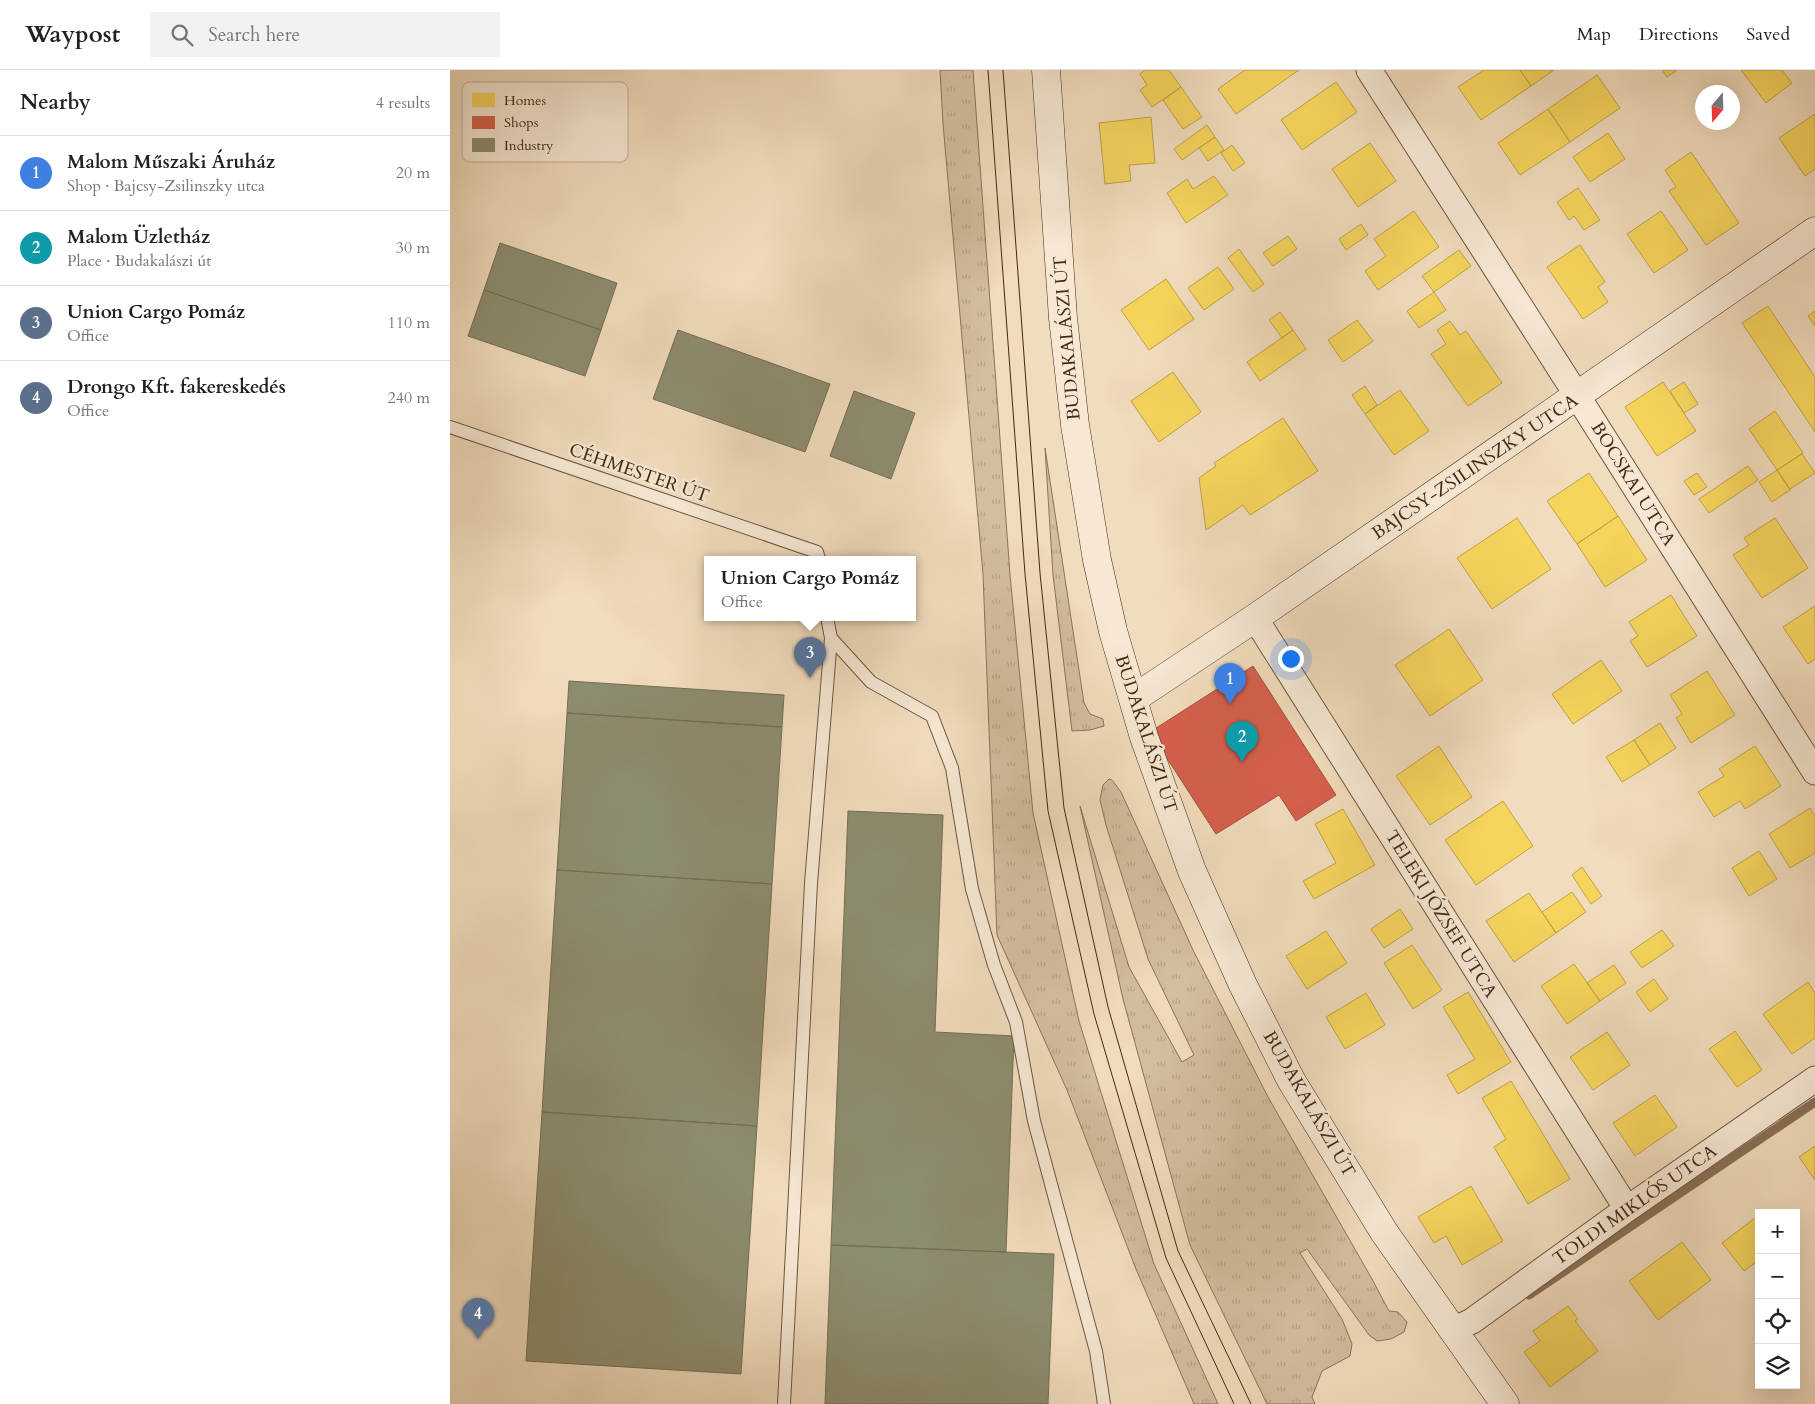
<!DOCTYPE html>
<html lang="en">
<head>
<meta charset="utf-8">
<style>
	body { margin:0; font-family:Cardo,serif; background:#f2f2f2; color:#202124 }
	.controls { position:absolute; right:15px; bottom:15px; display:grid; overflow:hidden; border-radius:0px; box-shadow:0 5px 20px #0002 }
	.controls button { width:45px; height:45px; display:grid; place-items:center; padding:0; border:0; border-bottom:1px solid #e0e0e0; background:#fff; color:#202124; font:25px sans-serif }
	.compass { position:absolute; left:1245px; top:15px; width:45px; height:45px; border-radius:50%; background:#fff; box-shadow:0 5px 20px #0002; rotate:199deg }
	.you { position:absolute; left:840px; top:588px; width:18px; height:18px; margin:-12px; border:4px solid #fff; border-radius:50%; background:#1a73e8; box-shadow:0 0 0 8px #1a73e833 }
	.badge { display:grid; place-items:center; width:32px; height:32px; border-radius:50%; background:#7c3aed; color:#fff; font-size:16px; font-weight:700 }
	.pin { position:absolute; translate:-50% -41px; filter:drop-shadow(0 1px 2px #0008) }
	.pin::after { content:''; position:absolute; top:26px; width:18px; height:15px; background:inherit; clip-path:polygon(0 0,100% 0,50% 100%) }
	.popup { position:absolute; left:254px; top:486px; width:212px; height:65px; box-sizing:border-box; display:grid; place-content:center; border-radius:0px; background:#fff; filter:drop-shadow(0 1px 4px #0005); font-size:16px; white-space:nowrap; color:#757577 }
	.popup b { font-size:19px; color:#202124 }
	.popup::after { content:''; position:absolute; left:50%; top:100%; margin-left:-10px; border:10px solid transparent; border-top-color:#fff }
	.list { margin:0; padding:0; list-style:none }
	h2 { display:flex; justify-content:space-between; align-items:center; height:65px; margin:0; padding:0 20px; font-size:21px }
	h2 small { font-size:16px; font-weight:400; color:#757577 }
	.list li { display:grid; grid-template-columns:32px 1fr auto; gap:15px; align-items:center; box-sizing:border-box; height:75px; padding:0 20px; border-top:1px solid #e0e0e0 }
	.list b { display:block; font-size:19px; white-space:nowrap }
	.list p { margin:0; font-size:16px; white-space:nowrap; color:#757577 }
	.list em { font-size:16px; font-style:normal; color:#757577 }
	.icon { flex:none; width:28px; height:28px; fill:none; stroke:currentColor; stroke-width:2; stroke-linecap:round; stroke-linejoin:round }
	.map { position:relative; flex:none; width:1365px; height:1334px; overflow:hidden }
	header { display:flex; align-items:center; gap:30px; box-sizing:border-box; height:70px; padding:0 25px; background:#fff; border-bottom:1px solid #e0e0e0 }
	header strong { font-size:24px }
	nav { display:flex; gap:28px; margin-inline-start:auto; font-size:18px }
	.search { width:350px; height:45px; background:#f2f2f2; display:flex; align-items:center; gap:12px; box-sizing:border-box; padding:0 18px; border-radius:0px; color:#757577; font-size:19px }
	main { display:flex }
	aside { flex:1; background:#fff }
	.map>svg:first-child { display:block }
	.grass { fill:url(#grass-tufts); stroke:#8a745a }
	.homes { fill:#f6d55c; stroke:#c0a146 }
	.shops { fill:#d6604d; stroke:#aa503c }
	.industry { fill:#8c8c6e; stroke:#766e53 }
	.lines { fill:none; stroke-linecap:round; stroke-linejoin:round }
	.stream { stroke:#887056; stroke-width:9 }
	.lane-casing { stroke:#6e563e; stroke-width:14 }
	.street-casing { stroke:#6e563e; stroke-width:27 }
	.secondary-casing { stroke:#422913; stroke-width:29 }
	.lane { stroke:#f6e8d4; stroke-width:12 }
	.street { stroke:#f6e8d4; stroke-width:25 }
	.secondary { stroke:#f6e8d4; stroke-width:28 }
	.tram { stroke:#422913; stroke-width:1 }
	.labels { text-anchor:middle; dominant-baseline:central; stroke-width:5; stroke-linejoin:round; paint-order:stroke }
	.street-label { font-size:18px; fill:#422913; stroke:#f6e8d4 }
	.key { fill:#f6e8d4; stroke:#c0af9a; stroke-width:1 }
	.key-label { font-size:14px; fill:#422913 }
</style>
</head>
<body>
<header>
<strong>Waypost</strong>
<div class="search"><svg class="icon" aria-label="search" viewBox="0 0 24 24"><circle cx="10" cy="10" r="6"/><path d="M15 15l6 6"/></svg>Search here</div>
<nav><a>Map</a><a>Directions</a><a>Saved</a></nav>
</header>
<main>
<aside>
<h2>Nearby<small>4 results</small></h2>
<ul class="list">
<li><span class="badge" style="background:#3f7fe0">1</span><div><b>Malom Műszaki Áruház</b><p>Shop · Bajcsy-Zsilinszky utca</p></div><em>20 m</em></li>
<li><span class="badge" style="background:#0f9aa8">2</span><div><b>Malom Üzletház</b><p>Place · Budakalászi út</p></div><em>30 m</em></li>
<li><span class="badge" style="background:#5c6f8a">3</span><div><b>Union Cargo Pomáz</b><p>Office</p></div><em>110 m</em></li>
<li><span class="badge" style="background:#5c6f8a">4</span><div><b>Drongo Kft. fakereskedés</b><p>Office</p></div><em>240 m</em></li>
</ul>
</aside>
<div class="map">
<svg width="1365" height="1334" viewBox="0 0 1365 1334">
	<defs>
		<pattern id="grass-tufts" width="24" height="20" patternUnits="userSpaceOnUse" patternTransform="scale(1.25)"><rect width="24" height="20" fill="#d3bea0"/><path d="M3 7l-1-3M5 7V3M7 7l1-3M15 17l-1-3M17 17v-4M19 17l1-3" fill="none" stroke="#b6a389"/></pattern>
	</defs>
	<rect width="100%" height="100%" fill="#f1dcbd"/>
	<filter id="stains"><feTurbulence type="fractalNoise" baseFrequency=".004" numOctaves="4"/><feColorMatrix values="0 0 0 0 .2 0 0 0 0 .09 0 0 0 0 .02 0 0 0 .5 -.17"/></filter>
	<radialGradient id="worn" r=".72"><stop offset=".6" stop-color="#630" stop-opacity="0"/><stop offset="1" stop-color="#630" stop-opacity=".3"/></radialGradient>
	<!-- grass -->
	<path class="grass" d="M490,0H523L560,505L583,743L629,951L704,1194L768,1334H744L686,1199L617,1020L547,865L533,504L493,54Z
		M595,378L634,633L640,644L653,649L654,656L640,660L622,661L603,505Z
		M659,709L662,710L671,722L743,880L818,1027L922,1209L939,1241L948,1242L957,1252L954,1262L941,1269L927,1271L919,1265L857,1179L850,1183L892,1249L902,1274L900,1286L872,1301L862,1327L865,1334H817L740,1175L673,929L630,736L679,897L732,992L744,985L698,889L656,755L650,730L653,715Z"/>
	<!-- homes -->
	<path class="homes" d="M695,0H719L731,17L702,37L690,20L697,15L690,4Z
		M795,0H849L786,44L768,19Z
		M1034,0H1070L1081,16L1031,50L1008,17Z
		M1070,0H1104L1081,16Z
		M1212,0H1227L1217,7Z
		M1291,0H1332L1342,13L1316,33Z
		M1147,5L1170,38L1120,72L1098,39Z
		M886,12L907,42L852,80L831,50Z
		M731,17L752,47L733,59L713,30Z
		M1098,39L1120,72L1070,105L1048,73Z
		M1365,44V99L1355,106L1329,68Z
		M701,47L705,93L679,95L681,111L655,114L649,53Z
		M757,55L765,67L732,90L724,79Z
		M1158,63L1175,89L1140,112L1123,87Z
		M765,67L774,80L758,91L749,78Z
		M920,73L946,111L908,137L882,99Z
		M782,75L795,93L783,101L771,83Z
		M1241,82L1289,153L1256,175L1219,121L1226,117L1215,100Z
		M764,106L778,125L736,153L717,123L737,109L743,119Z
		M1128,118L1150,150L1134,160L1124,146L1119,150L1107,132Z
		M964,141L989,177L928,220L915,201L936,186L924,169Z
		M1211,141L1238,180L1204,203L1177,164Z
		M911,154L918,165L896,180L889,169Z
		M838,166L847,179L823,196L813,183Z
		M1130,175L1155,212L1148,217L1158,232L1133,249L1097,197Z
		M789,179L814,214L803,222L778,188Z
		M1009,180L1021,196L984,222L972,206Z
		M768,197L784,219L754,240L738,218Z
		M716,209L744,249L699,280L671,240Z
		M984,222L996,240L969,258L957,241Z
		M1318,236L1365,307V362L1292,253Z
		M1365,241V256L1358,246Z
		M830,242L843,260L832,268L819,250Z
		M907,250L923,271L893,292L878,270Z
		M1000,251L1010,265L1016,261L1052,313L1018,336L981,284L996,274L987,260Z
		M843,260L856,279L810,311L797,292Z
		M723,302L751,342L709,372L681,331Z
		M1213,312L1246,361L1207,386L1175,337Z
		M1234,312L1248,334L1234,343L1220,321Z
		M915,316L927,335L915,344L902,325Z
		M950,320L979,361L944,385L915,344Z
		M1325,341L1353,383L1327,400L1299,359Z
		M833,348L868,401L800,445L793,435L756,460L749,408L766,396L764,393Z
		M1352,384L1365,403L1340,419L1327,400Z
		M1298,396L1308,410L1259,443L1249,429Z
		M1327,400L1340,420L1322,432L1309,412Z
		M1139,403L1168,446L1127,474L1097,431Z
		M1247,403L1257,417L1244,425L1234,411Z
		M1168,446L1197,490L1155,517L1127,474Z
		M1067,448L1101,499L1042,539L1007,488Z
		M1325,448L1358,498L1312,528L1283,485L1299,475L1294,468Z
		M1221,525L1247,566L1197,597L1180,571L1188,566L1179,552Z
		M1365,536V589L1358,594L1333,557Z
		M999,559L1033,610L980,646L945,595Z
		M1151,590L1172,621L1123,654L1102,624Z
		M1257,601L1285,645L1241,673L1226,648L1232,644L1220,625Z
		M1210,653L1226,678L1200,695L1184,670Z
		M1184,670L1200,695L1172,712L1156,687Z
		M989,676L1022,727L980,755L946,706Z
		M1305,676L1331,716L1295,739L1290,731L1264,747L1248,722L1274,706L1269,699Z
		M1053,731L1083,776L1026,815L995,770Z
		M1360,738L1365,746V783L1340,798L1319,764Z
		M893,739L925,795L864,829L853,811L886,793L865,754Z
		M1309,781L1327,809L1299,826L1282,798Z
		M1132,797L1152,826L1141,834L1122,805Z
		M1122,822L1136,842L1106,863L1092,842Z
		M1079,823L1106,863L1064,892L1036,851Z
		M950,839L963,859L934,878L921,859Z
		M1212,860L1224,876L1192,898L1180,882Z
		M876,861L897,893L857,919L836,886Z
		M962,875L992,920L963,939L934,893Z
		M1124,894L1150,931L1117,954L1091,916Z
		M1164,895L1176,913L1150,931L1137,913Z
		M1204,909L1218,929L1200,942L1186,922Z
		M1358,912L1365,923V968L1342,984L1313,944Z
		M1018,922L1061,992L1008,1024L997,1005L1025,989L993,937Z
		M916,923L935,955L895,979L876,947Z
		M1285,961L1312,1000L1287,1017L1259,979Z
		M1157,962L1180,995L1143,1020L1120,987Z
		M1061,1011L1120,1109L1078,1134L1044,1077L1056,1069L1032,1028Z
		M1205,1025L1227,1057L1185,1086L1163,1053Z
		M1365,1076V1110L1349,1087Z
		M1021,1116L1053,1171L1012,1195L996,1166L984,1173L968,1147Z
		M1309,1145V1190L1294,1201L1272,1173Z
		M1232,1172L1261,1210L1208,1250L1179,1211Z
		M1118,1236L1128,1249L1125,1251L1148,1281L1100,1317L1074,1282L1090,1271L1083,1261Z"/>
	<!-- shops -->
	<path class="shops" d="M803,596L886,725L846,751L829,725L766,764L700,662Z"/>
	<!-- industry -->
	<path class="industry" d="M50,173L167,213L151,260L34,220Z
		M34,220L151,260L135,306L18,266Z
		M228,260L380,314L355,382L203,329Z
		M404,321L465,343L441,409L380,386Z
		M119,611L334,625L332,657L117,643Z
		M117,643L332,657L322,814L107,800Z
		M398,741L493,745L485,962L564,966L556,1182L381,1175Z
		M107,800L322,814L307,1056L92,1042Z
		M92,1042L307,1056L291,1304L76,1291Z
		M381,1175L604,1184L598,1334H375Z"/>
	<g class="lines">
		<!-- stream -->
		<path class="stream" d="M1079,1225L1365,1032"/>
		<defs>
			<path id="lane" d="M0,357L367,482L369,489
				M381,568L421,612L482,646L502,698L522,819L544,895L566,952L584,1051L646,1281L654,1334
				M334,1334L361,813L381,568L377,547"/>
			<path id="street" d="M919,0L1128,327L1365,702
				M805,548L1177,1139
				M1003,1260L1022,1251L1177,1139L1365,1009"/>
			<path id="secondary" d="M596,0L613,248L625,355L647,490L663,561L694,667L742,801L793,915L841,1010L934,1162L1055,1334
				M683,629L805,548L1365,161"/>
		</defs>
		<!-- lane casing -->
		<use href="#lane" class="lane-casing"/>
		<!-- street casing -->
		<use href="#street" class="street-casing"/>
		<!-- secondary casing -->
		<use href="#secondary" class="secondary-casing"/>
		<!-- lane -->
		<use href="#lane" class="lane"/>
		<!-- street -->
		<use href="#street" class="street"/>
		<!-- secondary -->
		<use href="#secondary" class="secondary"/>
		<!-- tram -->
		<path class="tram" d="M538,0L575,504L598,741L644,944L716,1188L784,1334
			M553,0L590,503L614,738L658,937L728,1181L801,1334"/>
	</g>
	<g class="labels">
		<!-- street labels -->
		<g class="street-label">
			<text transform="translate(617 268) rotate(-95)">BUDAKALÁSZI ÚT</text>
			<text transform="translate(1025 397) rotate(-34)">BAJCSY-ZSILINSZKY UTCA</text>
			<text transform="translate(189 403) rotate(19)">CÉHMESTER ÚT</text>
			<text transform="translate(1183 414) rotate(58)">BOCSKAI UTCA</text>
			<text transform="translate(696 664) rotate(72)">BUDAKALÁSZI ÚT</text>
			<text transform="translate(991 844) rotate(58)">TELEKI JÓZSEF UTCA</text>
			<text transform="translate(859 1034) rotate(60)">BUDAKALÁSZI ÚT</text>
			<text transform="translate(1185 1135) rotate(-35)">TOLDI MIKLÓS UTCA</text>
		</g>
	</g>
	<!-- legend -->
	<rect x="12" y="12" width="166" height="80" rx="8" class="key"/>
	<rect x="22" y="23" width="23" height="14" fill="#f6d55c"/>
	<rect x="22" y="46" width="23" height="13" fill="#d6604d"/>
	<rect x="22" y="68" width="23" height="14" fill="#8c8c6e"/>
	<g class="key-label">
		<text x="54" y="35">Homes</text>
		<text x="54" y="57">Shops</text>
		<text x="54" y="80">Industry</text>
	</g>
	<rect width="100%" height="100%" filter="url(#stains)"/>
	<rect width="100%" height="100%" fill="url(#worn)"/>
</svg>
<div class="controls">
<button>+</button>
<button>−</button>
<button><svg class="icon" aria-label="locate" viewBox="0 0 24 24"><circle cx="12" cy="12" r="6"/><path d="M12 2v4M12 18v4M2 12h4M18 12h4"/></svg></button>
<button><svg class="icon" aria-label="layers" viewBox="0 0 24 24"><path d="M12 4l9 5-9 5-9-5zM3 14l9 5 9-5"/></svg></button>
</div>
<svg class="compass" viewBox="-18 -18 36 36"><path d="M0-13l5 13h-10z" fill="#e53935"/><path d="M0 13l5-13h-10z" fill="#757577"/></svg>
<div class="you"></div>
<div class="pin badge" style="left:780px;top:634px;background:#3f7fe0">1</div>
<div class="pin badge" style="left:792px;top:692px;background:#0f9aa8">2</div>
<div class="pin badge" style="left:360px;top:608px;background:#5c6f8a">3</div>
<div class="popup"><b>Union Cargo Pomáz</b>Office</div>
<div class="pin badge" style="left:28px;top:1269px;background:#5c6f8a">4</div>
</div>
</main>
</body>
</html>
